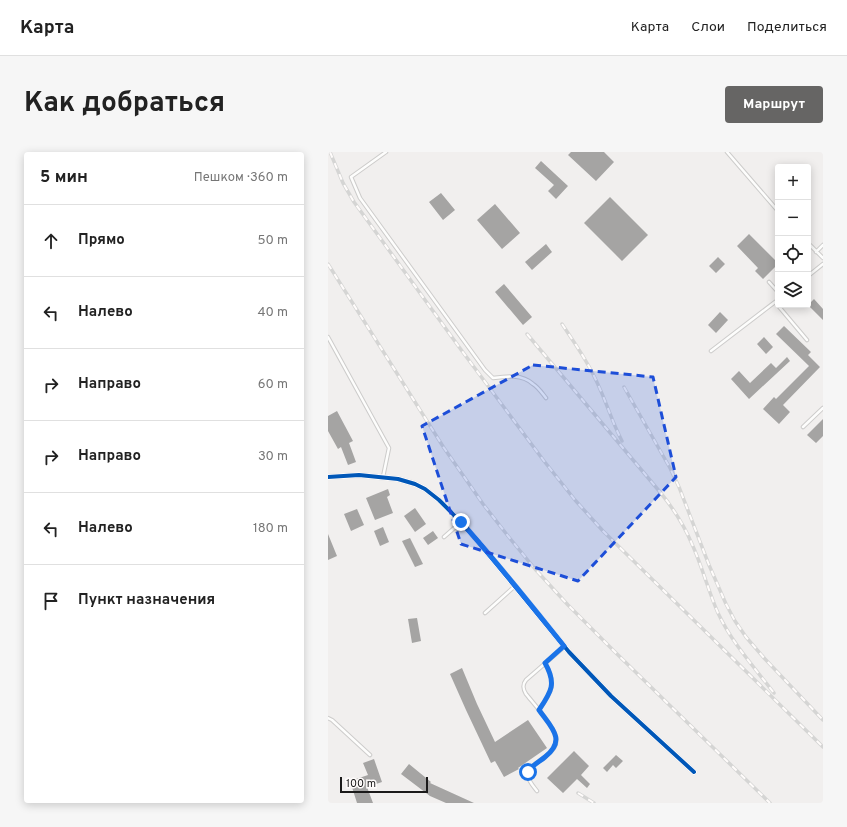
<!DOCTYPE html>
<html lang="ru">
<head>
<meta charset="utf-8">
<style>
	body { margin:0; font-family:Overpass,sans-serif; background:#f6f6f6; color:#222 }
	.controls { position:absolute; right:12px; top:12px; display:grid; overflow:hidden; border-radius:4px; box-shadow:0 2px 10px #0003 }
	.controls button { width:36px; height:36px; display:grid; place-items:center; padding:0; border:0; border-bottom:1px solid #e0e0e0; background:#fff; color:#222; font:20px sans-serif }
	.scale { position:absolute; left:12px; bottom:10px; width:88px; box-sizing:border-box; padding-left:4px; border:2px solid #1b1a1a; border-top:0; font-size:11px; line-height:14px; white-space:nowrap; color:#1b1a1a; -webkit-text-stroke:3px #fffcfb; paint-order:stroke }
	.stop { position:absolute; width:12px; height:12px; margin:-9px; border:3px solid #1a73e8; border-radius:50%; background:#fff }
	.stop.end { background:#1a73e8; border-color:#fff; box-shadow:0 1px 4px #0008 }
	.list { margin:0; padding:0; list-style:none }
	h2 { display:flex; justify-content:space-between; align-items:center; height:52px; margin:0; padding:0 16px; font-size:17px }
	h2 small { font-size:13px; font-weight:400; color:#767676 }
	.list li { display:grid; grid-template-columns:26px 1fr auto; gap:12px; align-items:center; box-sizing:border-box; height:72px; padding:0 16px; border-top:1px solid #e0e0e0 }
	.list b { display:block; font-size:15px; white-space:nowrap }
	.list em { font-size:13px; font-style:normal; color:#767676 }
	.icon { flex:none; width:22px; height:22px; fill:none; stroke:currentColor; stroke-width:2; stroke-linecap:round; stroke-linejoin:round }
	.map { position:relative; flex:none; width:495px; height:651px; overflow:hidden; border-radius:4px }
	header { display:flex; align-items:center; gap:24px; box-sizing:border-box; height:56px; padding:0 20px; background:#fff; border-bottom:1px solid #e0e0e0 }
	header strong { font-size:19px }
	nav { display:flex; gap:22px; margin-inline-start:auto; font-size:14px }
	.intro { display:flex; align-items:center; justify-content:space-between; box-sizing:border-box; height:96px; padding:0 24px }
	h1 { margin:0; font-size:28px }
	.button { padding:10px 18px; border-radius:4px; background:#666564; color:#fff; font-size:14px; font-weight:700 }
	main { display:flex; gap:24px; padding:0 24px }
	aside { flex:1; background:#fff; border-radius:4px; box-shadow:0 2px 10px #0003 }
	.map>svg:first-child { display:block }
	.building { fill:#a5a4a3 }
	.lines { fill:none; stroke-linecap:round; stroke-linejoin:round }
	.lane-casing { stroke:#cdcccb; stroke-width:4.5 }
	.street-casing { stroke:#cdcccb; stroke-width:6 }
	.lane { stroke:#fdfdfc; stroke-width:2.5 }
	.street { stroke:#fdfdfc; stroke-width:4.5 }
	.rail-casing { stroke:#d5d5d4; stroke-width:3.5 }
	.rail { stroke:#fffcfb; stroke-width:2; stroke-dasharray:6; stroke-linecap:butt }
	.cycleway-casing { stroke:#fffcfb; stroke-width:6 }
	.cycleway { stroke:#0057b8; stroke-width:4 }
	.route { stroke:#1a73e8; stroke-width:5 }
	.marked { fill:#1d4ed8; fill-opacity:0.2; stroke:#1d4ed8; stroke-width:3; stroke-dasharray:8 5; stroke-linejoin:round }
</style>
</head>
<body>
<header>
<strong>Карта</strong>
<nav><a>Карта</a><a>Слои</a><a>Поделиться</a></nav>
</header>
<div class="intro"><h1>Как добраться</h1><a class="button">Маршрут</a></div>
<main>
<aside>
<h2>5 мин<small>Пешком · 360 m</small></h2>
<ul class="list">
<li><svg class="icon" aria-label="ahead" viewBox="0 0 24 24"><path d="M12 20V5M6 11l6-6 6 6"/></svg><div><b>Прямо</b></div><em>50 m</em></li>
<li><svg class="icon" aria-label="left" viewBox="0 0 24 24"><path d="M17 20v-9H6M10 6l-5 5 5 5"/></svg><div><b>Налево</b></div><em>40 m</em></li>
<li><svg class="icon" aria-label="right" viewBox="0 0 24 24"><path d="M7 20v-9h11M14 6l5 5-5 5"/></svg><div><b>Направо</b></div><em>60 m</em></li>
<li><svg class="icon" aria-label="right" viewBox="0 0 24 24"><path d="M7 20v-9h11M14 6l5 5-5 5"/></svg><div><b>Направо</b></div><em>30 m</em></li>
<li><svg class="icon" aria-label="left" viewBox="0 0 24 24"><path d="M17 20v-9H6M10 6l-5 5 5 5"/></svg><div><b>Налево</b></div><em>180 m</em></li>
<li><svg class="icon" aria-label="arrive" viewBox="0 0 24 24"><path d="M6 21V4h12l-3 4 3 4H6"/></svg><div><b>Пункт назначения</b></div></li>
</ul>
</aside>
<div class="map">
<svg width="495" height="651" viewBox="0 0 495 651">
	<rect width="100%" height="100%" fill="#f1efee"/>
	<!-- building -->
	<path class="building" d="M243,0H276L286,10L268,29L240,3Z
		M213,9L240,34L228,47L220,39L226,33L207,16Z
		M113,41L127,58L115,68L101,50Z
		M282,45L320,83L294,109L256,71Z
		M167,52L192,81L174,97L149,68Z
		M421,82L450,111V112L435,127L427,119L430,116L409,94Z
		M218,92L224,100L204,118L197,110Z
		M390,105L397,112L388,121L381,114Z
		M176,132L204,165L195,173L167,140Z
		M486,147L495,157V168L480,153Z
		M392,160L400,168L388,181L380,173Z
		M456,174L483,200L480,203L492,215L455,253L462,260L451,272L435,257L446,245L448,247L481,214L448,182Z
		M436,185L445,195L438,202L429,192Z
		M459,205L462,209L421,247L403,227L411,219L422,231L443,211L448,216Z
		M9,259L25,289L21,291L28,310L20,313L13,295L10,297L0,279V264Z
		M495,267V284L488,291L479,283Z
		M60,337L62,343L59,345L65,361L47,368L38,346Z
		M87,356L98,372L87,380L76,364Z
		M29,357L36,373L23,379L16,362Z
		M55,375L61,390L52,394L46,379Z
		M105,379L110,386L100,393L95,386Z
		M0,382L9,404L0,408Z
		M82,386L95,412L87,415L74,389Z
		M89,466L93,489L84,491L80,467Z
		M134,516L149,552L167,590L200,568L219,596L190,616L191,617L176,625L167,609L163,611L138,558L122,522Z
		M246,599L261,614L253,623L262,632L259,636L249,627L235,641L219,626Z
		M288,603L295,609L288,616L285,613L279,620L275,616Z
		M46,607L54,630L39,635L45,651H29L22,629L40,623L35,611Z
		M81,612L103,630L102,631L146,651H118L102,644L73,622Z"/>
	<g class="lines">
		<defs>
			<path id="lane" d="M58,0L23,25L32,46L157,218L165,226C179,224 194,222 205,232C210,235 214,241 218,246
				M399,0L450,59
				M480,91L495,106
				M488,100L495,93
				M480,124L495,112
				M441,130L450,140
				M450,148L447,150L479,188
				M0,185L61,296L55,325
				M383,199L447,150
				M475,275L495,256
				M116,385L133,370
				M157,461L187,434
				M211,558C224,540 229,532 217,511
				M0,566L4,568L42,603
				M209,639C206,635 200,629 200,623C200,609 232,604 228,585C226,574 206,552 198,542C195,537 194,533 198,528L236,495"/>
			<path id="street" d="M0,325L31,323L70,327L87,332L97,337L111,348L123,360L149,388L241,500L283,544L366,620"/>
		</defs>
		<!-- lane casing -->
		<use href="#lane" class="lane-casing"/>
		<!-- street casing -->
		<use href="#street" class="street-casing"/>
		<!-- lane -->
		<use href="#lane" class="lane"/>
		<!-- street -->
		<use href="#street" class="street"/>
		<defs>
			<path id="rail" d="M2,0L15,31L26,50L134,199L216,309L247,348L275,379L495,595
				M0,112L116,296L155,352L180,384L207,417L240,453L287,500L442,651
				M234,172C248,193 262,213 272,237C280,255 285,272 294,289
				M199,182L332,340C345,356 356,373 364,392C374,414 380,438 390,461C404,491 426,515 446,541
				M296,235L342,316L351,335L381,413L398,452L407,469L418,485L437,507L495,568
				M250,641L266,651"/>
		</defs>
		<!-- rail casing -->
		<use href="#rail" class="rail-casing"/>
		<!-- rail -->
		<use href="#rail" class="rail"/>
		<defs>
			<path id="cycleway" d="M0,325L31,323L70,327L87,332L97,337L111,348L123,360L149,388L241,500L283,544L366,620"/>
		</defs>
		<!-- cycleway casing -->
		<use href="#cycleway" class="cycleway-casing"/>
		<!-- cycleway -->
		<use href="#cycleway" class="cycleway"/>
	</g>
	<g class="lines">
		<!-- route -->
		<path class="route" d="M133,370C169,410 203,453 236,494L217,511C229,532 223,540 211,558C223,575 239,588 217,605C211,610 204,613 200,620"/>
	</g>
	<!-- marked area -->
	<path class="marked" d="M205,213L325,225L348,325L250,429L133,392L94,274Z"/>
</svg>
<div class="controls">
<button>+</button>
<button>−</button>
<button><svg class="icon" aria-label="locate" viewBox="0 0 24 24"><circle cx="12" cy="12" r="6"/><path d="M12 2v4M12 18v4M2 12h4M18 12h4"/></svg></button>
<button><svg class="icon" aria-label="layers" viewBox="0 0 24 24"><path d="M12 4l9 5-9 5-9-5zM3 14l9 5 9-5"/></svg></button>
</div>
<div class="scale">100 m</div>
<div class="stop" style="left:200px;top:620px"></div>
<div class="stop end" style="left:133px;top:370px"></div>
</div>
</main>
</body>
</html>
